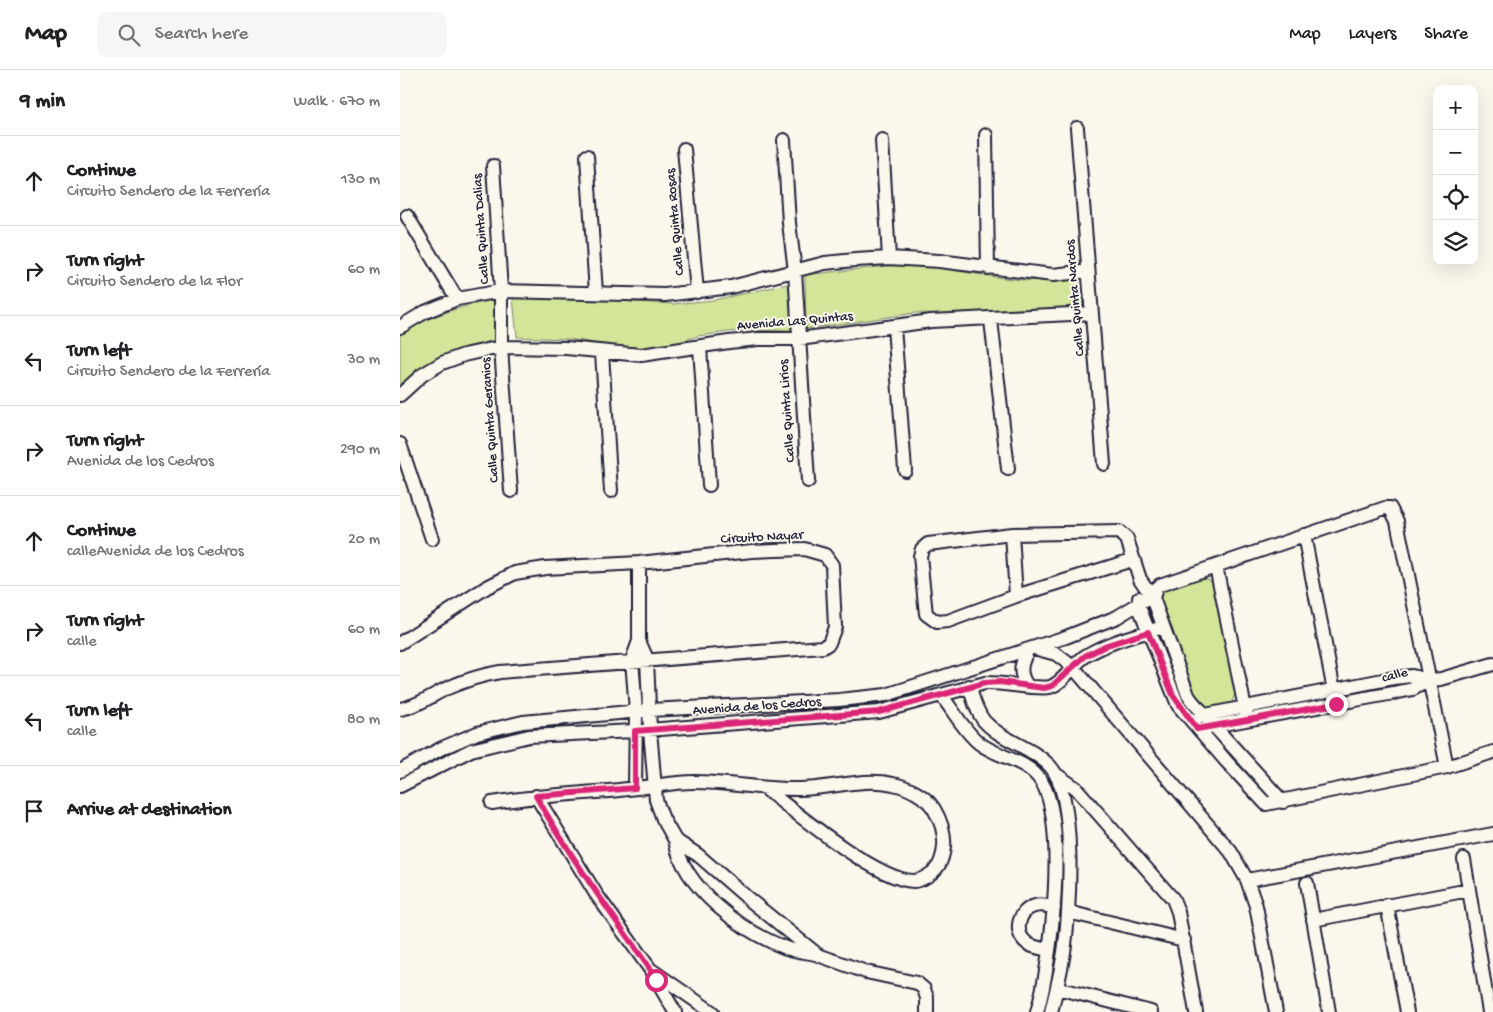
<!DOCTYPE html>
<html lang="en">
<head>
<meta charset="utf-8">
<style>
	body { margin:0; font-family:"Gochi Hand",sans-serif; background:#f6f6f6; color:#202124 }
	.controls { position:absolute; right:15px; top:15px; display:grid; overflow:hidden; border-radius:10px; box-shadow:0 5px 20px #0002 }
	.controls button { width:45px; height:45px; display:grid; place-items:center; padding:0; border:0; border-bottom:1px solid #e0e0e0; background:#fff; color:#202124; font:25px sans-serif }
	.stop { position:absolute; width:15px; height:15px; margin:-11px; border:4px solid #db2777; border-radius:50%; background:#fff }
	.stop.end { background:#db2777; border-color:#fff; box-shadow:0 1px 5px #0008 }
	.list { margin:0; padding:0; list-style:none }
	h2 { display:flex; justify-content:space-between; align-items:center; height:65px; margin:0; padding:0 20px; font-size:21px }
	h2 small { font-size:16px; font-weight:400; color:#757577 }
	.list li { display:grid; grid-template-columns:32px 1fr auto; gap:15px; align-items:center; box-sizing:border-box; height:90px; padding:0 20px; border-top:1px solid #e0e0e0 }
	.list b { display:block; font-size:19px; white-space:nowrap }
	.list p { margin:0; font-size:16px; white-space:nowrap; color:#757577 }
	.list em { font-size:16px; font-style:normal; color:#757577 }
	.icon { flex:none; width:28px; height:28px; fill:none; stroke:currentColor; stroke-width:2; stroke-linecap:round; stroke-linejoin:round }
	.map { position:relative; flex:none; width:1093px; height:942px; overflow:hidden }
	header { display:flex; align-items:center; gap:30px; box-sizing:border-box; height:70px; padding:0 25px; background:#fff; border-bottom:1px solid #e0e0e0 }
	header strong { font-size:24px }
	nav { display:flex; gap:28px; margin-inline-start:auto; font-size:18px }
	.search { width:350px; height:45px; background:#f6f6f6; display:flex; align-items:center; gap:12px; box-sizing:border-box; padding:0 18px; border-radius:10px; color:#757577; font-size:19px }
	main { display:flex }
	aside { flex:1; background:#fff }
	.map>svg:first-child { display:block }
	.green { fill:#d3e599; stroke:#7a846a }
	.lines { fill:none; stroke-linecap:round; stroke-linejoin:round }
	.minor-casing { stroke:#22223b; stroke-width:16 }
	.minor { stroke:#fbf7ec; stroke-width:12 }
	.route { stroke:#db2777; stroke-width:6 }
	.labels { text-anchor:middle; dominant-baseline:central; stroke-width:4; stroke-linejoin:round; paint-order:stroke }
	.street-label { font-size:14px; fill:#22223b; stroke:#fbf7ec }
</style>
</head>
<body>
<header>
<strong>Map</strong>
<div class="search"><svg class="icon" aria-label="search" viewBox="0 0 24 24"><circle cx="10" cy="10" r="6"/><path d="M15 15l6 6"/></svg>Search here</div>
<nav><a>Map</a><a>Layers</a><a>Share</a></nav>
</header>
<main>
<aside>
<h2>9 min<small>Walk · 670 m</small></h2>
<ul class="list">
<li><svg class="icon" aria-label="ahead" viewBox="0 0 24 24"><path d="M12 20V5M6 11l6-6 6 6"/></svg><div><b>Continue</b><p>Circuito Sendero de la Ferrería</p></div><em>130 m</em></li>
<li><svg class="icon" aria-label="right" viewBox="0 0 24 24"><path d="M7 20v-9h11M14 6l5 5-5 5"/></svg><div><b>Turn right</b><p>Circuito Sendero de la Flor</p></div><em>60 m</em></li>
<li><svg class="icon" aria-label="left" viewBox="0 0 24 24"><path d="M17 20v-9H6M10 6l-5 5 5 5"/></svg><div><b>Turn left</b><p>Circuito Sendero de la Ferrería</p></div><em>30 m</em></li>
<li><svg class="icon" aria-label="right" viewBox="0 0 24 24"><path d="M7 20v-9h11M14 6l5 5-5 5"/></svg><div><b>Turn right</b><p>Avenida de los Cedros</p></div><em>290 m</em></li>
<li><svg class="icon" aria-label="ahead" viewBox="0 0 24 24"><path d="M12 20V5M6 11l6-6 6 6"/></svg><div><b>Continue</b><p>calleAvenida de los Cedros</p></div><em>20 m</em></li>
<li><svg class="icon" aria-label="right" viewBox="0 0 24 24"><path d="M7 20v-9h11M14 6l5 5-5 5"/></svg><div><b>Turn right</b><p>calle</p></div><em>60 m</em></li>
<li><svg class="icon" aria-label="left" viewBox="0 0 24 24"><path d="M17 20v-9H6M10 6l-5 5 5 5"/></svg><div><b>Turn left</b><p>calle</p></div><em>80 m</em></li>
<li><svg class="icon" aria-label="arrive" viewBox="0 0 24 24"><path d="M6 21V4h12l-3 4 3 4H6"/></svg><div><b>Arrive at destination</b></div></li>
</ul>
</aside>
<div class="map">
<svg width="1093" height="942" viewBox="0 0 1093 942">
	<rect width="100%" height="100%" fill="#fbf7ec"/>
	<filter id="ink" filterUnits="userSpaceOnUse"><feTurbulence type="fractalNoise" baseFrequency=".02" numOctaves="2"/><feDisplacementMap in="SourceGraphic" scale="10" xChannelSelector="R" yChannelSelector="G"/><feConvolveMatrix kernelMatrix="1 2 1 2 8 2 1 2 1" color-interpolation-filters="sRGB"/></filter>
	<g filter="url(#ink)">
		<!-- green -->
		<path class="green" d="M521,195C574,203 624,215 678,210L683,236L663,241L621,239L562,244L515,243L406,259L405,205L487,196Z
			M393,213V260L337,261L298,266L260,278L224,277L167,269L117,267L113,228L196,227L233,232L273,234L314,230Z
			M96,230L94,270C57,281 28,287 0,316V265C30,245 60,236 96,230Z
			M800,508H806L813,512L835,623L832,633C822,638 808,640 798,635L758,530L766,519Z"/>
		<g class="lines">
			<defs>
				<path id="minor" d="M677,58L704,394
					M586,65L588,198
					M384,70L389,153L395,201L408,411
					M482,70L489,188
					M284,79L297,222
					M187,86L196,223
					M93,96L101,221V277L111,421
					M7,146L57,229
					M591,250L608,399
					M0,257L25,242L57,229L101,221L265,225L331,217L425,193L455,190L489,188L539,191L653,205L688,201
					M494,257L505,400
					M300,277L309,415
					M202,283L211,421
					M0,325L22,305L42,293L64,285L101,277L166,278L241,285L329,272L358,269H399L531,251L692,243
					M0,374L32,469
					M612,464L616,526
					M904,465L935,626
					M732,490L616,526L548,551L537,552L526,544L520,486L522,479L528,474L612,464L719,462L727,469L740,509L753,528L788,625C795,638 807,643 813,655L883,732
					M816,496L846,643
					M739,528V537L778,635L826,691L866,734L1047,697L1093,682
					M239,571L247,589L250,660L256,730L263,749L275,770L298,785L351,831L418,885L466,902L517,913L524,919L527,928V942
					M0,573L87,517L115,503L145,498L239,493L352,481L404,479L425,485L432,495L435,557L429,573L423,577L100,602C83,605 66,610 50,617C33,624 19,636 0,639
					M634,578L656,584L673,597L831,782L847,810L856,836L876,942
					M627,615C618,603 621,593 628,580
					M569,616C573,628 576,641 584,651C602,671 631,676 650,696C677,725 670,842 664,882C661,902 656,922 651,942
					M541,625C553,640 564,661 579,673C597,687 623,689 638,707C670,743 651,896 637,942
					M800,646L993,608L1012,606L1029,610L1041,609L1093,594
					M807,657L994,623L1013,619L1029,610
					M0,701L42,678L77,663L123,652L250,640L439,630L486,625L666,567L717,547L740,533L753,528L756,518L760,515L985,438H990L997,451L1047,697
					M657,705L676,718L773,829L778,842L796,942
					M0,716L71,680L129,666L235,661L479,642L585,613C602,612 637,620 650,617C665,612 673,593 687,585C710,571 737,565 763,557
					M235,718L236,641L232,590L239,571V493
					M136,726L196,824L250,899L312,942
					M92,733C143,724 194,724 245,717C261,715 278,712 294,712C329,712 364,720 399,719C430,719 463,707 493,714C508,717 526,726 534,739C544,756 548,774 540,793C536,802 522,811 513,811C477,810 396,743 367,720
					M275,770C283,818 343,862 386,878C395,881 406,882 416,884
					M1064,789L1089,942
					M847,810L1093,764
					M907,813L929,942
					M987,835L1007,942
					M668,842L784,870
					M913,850L1069,820
					M649,880C642,878 633,878 627,873C613,863 618,840 635,836C641,834 648,836 654,838
					M251,901L275,942
					M657,918L751,942"/>
			</defs>
			<!-- minor casing -->
			<use href="#minor" class="minor-casing"/>
			<!-- minor -->
			<use href="#minor" class="minor"/>
		</g>
	</g>
	<g class="lines" filter="url(#ink)">
		<!-- route -->
		<path class="route" d="M256,910L250,899C210,842 170,787 136,726L235,718V661L479,642L585,613L600,612L644,618L652,616L685,586L707,575L748,562L773,625L797,659L936,634"/>
	</g>
	<g class="labels">
		<!-- street labels -->
		<g class="street-label">
			<text transform="translate(276 152) rotate(-95)">Calle Quinta Rosas</text>
			<text transform="translate(82 159) rotate(-94)">Calle Quinta Dalias</text>
			<text transform="translate(676 228) rotate(-95)">Calle Quinta Nardos</text>
			<text transform="translate(395 252) rotate(-5)">Avenida Las Quintas</text>
			<text transform="translate(388 341) rotate(-94)">Calle Quinta Lirios</text>
			<text transform="translate(91 350) rotate(-94)">Calle Quinta Geranios</text>
			<text transform="translate(362 468) rotate(-3)">Circuito Nayar</text>
			<text transform="translate(995 606) rotate(-14)">calle</text>
			<text transform="translate(357 637) rotate(-4)">Avenida de los Cedros</text>
		</g>
	</g>
</svg>
<div class="controls">
<button>+</button>
<button>−</button>
<button><svg class="icon" aria-label="locate" viewBox="0 0 24 24"><circle cx="12" cy="12" r="6"/><path d="M12 2v4M12 18v4M2 12h4M18 12h4"/></svg></button>
<button><svg class="icon" aria-label="layers" viewBox="0 0 24 24"><path d="M12 4l9 5-9 5-9-5zM3 14l9 5 9-5"/></svg></button>
</div>
<div class="stop" style="left:256px;top:910px"></div>
<div class="stop end" style="left:936px;top:634px"></div>
</div>
</main>
</body>
</html>
